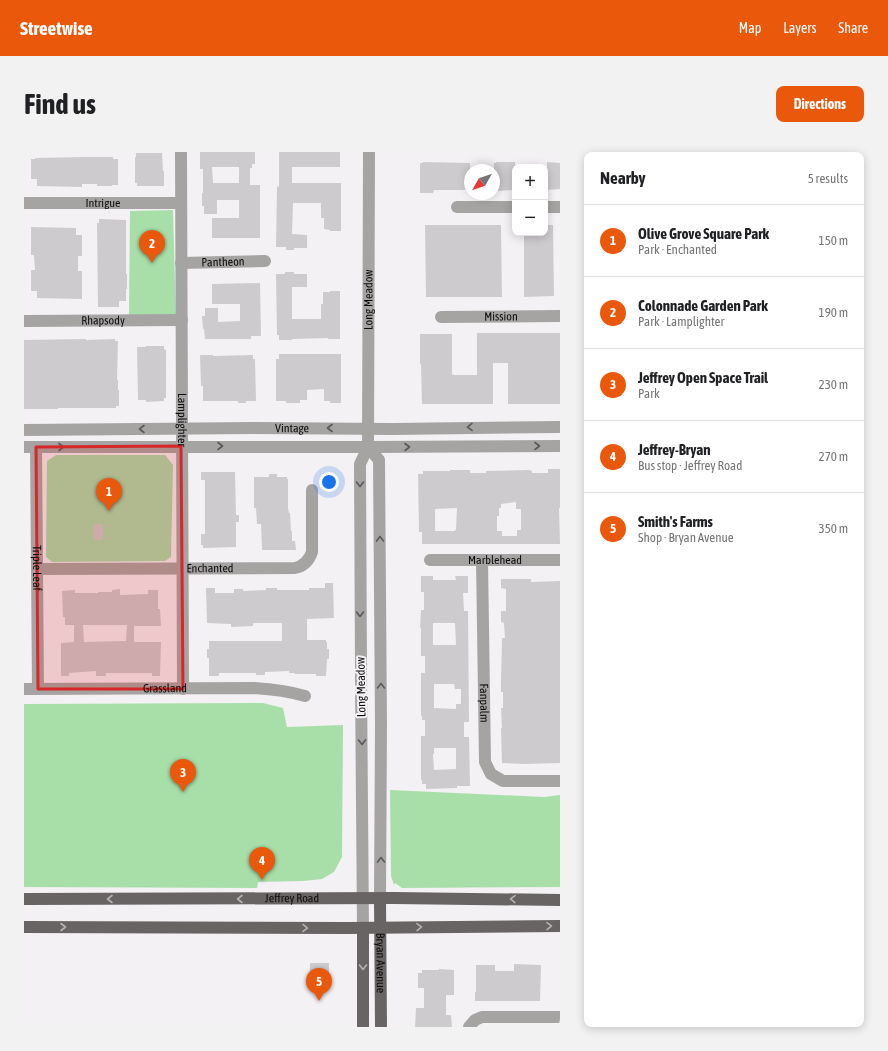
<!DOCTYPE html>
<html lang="en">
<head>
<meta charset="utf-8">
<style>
	body { margin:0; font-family:"Asap Condensed",sans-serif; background:#f2f2f2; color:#202124 }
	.controls { position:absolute; right:12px; top:12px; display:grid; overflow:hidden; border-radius:8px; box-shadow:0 2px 10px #0003 }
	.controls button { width:36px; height:36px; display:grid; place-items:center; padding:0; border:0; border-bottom:1px solid #e0e0e0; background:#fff; color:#202124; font:20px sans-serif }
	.compass { position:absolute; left:440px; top:12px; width:36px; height:36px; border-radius:50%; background:#fff; box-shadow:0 2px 10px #0003; rotate:230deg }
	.you { position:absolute; left:305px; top:330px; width:14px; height:14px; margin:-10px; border:3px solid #fff; border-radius:50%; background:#1a73e8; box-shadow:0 0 0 6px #1a73e833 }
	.badge { display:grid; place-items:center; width:26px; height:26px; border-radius:50%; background:#ea580c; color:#fff; font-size:13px; font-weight:700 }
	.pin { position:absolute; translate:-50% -33px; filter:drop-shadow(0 1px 2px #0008) }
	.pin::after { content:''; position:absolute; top:21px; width:14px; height:12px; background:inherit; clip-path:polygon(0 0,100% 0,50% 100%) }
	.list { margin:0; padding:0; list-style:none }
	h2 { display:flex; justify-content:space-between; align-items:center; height:52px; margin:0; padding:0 16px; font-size:17px }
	h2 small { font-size:13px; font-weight:400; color:#757577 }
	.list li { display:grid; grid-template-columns:26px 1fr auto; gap:12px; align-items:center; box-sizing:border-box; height:72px; padding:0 16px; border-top:1px solid #e0e0e0 }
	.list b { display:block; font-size:15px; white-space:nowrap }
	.list p { margin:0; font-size:13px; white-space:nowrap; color:#757577 }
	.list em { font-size:13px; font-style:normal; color:#757577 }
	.map { position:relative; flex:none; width:536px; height:875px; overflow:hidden; border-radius:8px }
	header { display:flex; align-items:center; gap:24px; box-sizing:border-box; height:56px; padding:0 20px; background:#ea580c; color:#fff }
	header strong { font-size:19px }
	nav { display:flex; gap:22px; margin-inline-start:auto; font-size:14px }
	.intro { display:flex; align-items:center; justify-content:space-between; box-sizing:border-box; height:96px; padding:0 24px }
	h1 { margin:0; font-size:28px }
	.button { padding:10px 18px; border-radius:8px; background:#ea580c; color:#fff; font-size:14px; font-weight:700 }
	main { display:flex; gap:24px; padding:0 24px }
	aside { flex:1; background:#fff; border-radius:8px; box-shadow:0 2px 10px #0003 }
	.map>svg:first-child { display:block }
	.green { fill:#a8dfa9 }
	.building { fill:#cecbce; fill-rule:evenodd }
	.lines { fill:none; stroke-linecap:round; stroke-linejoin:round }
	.minor { stroke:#a6a4a3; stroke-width:12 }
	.major { stroke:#686463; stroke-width:12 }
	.oneway { stroke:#5a5858 }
	.oneway2 { stroke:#b5b2b3 }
	.marked { fill:#d62828; fill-opacity:0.2; stroke:#d62828; stroke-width:3; stroke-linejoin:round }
	.labels { text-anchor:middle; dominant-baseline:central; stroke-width:4; stroke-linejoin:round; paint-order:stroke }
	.street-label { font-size:12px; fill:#0d0c0d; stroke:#f4f1f4 }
</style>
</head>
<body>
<header>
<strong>Streetwise</strong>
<nav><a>Map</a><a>Layers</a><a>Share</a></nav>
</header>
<div class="intro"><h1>Find us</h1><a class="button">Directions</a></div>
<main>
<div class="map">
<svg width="536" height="875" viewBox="0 0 536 875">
	<rect width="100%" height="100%" fill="#f4f1f4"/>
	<!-- green -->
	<path class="green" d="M149,58L152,166L105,164L106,59Z
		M32,303H141L149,313L147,405L141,409L28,410L22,405L23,309Z
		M239,551L259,556L263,575L319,573L318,705L310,720L298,727L279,729L234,730L233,736L0,735V552Z
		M366,638L520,645L536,643V735L378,736L371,731L370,733L367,724Z"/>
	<!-- building -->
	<path class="building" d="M176,0H231V12H228V16H226V33H236V86H188V66H215V48H193V62H180V54H178V41H179V17H176ZM188,15H215V31H189Z
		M255,0H316V15H268V31H317V79H306V78L300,77V66H297V51H269L268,82L283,83V96H270V98H262V95H252L253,35L255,34Z
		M112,1H138L139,19H140V34H113V31H111V5H112Z
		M61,5H89V7H94V33H88V34H73V32H58V35L13,34V27H7V7H11V6Z
		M399,10L446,11V37H441L442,38H410L409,41H396V11H399Z
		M472,10H491V38L470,39V11H472Z
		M523,10L536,11V37L523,38Z
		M75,67L102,68V122H103V137H102V149H95V155H74L73,71H75Z
		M401,73H477L478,145H402Z
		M521,73H529L530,144L500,145V81H521Z
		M7,75L52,76V83H58V104H54V119H58V147L13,146V139H7V118H11L10,103H7Z
		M261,120H270V122H283V135H268V167H297V152H299V140H306V139H316V187H304V186L268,187V188H255V183H253L252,122H261Z
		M236,131L237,184H227V187H181L180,177H179L178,164H181V156H194V170L216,169V152H188V132Z
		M453,181H536V252H484V211H469V252H398L397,212H396V182H428V222L430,223H453Z
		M62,187V188L91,187V189H94L93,228H94V238H95V254H92V256H34V257H0V188Z
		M122,194H140V197L142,198V246H140V249L122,250V248H114L113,195H122Z
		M255,202H317V251H306V249H300V237L283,238V248H276V251H262V249H252V207H255Z
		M176,203H189V204L229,203V207H231L232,249H222V251H214V249H179V234H177Z
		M524,317H536V356H535L536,392H398V380H395L394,322H399V319H426V318H446V321H462V319L505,318L508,319V321H524ZM492,350V357H497V378H493V384H478V379H473V364H475V356H477V352ZM433,356L432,378H431V379H411V357Z
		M177,320H211L212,363H215V370H212V395L179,396V393H177V382H181V328H177Z
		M245,322H253V325H263V327H264V356L265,361H266L267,379H268V389H271L272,398H238L237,372H233L232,356H230V325H245Z
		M70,372H79V388H70Z
		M397,424H409V428H432L431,424H444V441H439L440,459H444L445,570H440V585H445L446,634H433V636L402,637V632H398V628H397V584H401V568H398V564H397V521H401V504H397V476H396L397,458H400V440H397ZM409,471H431L432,493H409ZM410,532H430L431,537H437V552H432V557L410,556ZM410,596H432V617L410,618L409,602H410Z
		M477,427H507V430L536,429V611L500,612L478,611L477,576H478L477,556H479V540H477V529L478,486H481L480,471L477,470V459H482V437L477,436Z
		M301,431H309L310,466L283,467V488H302V490H303V497H305V507H303L302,524H292V522H271L270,521H265V519L241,520V523H232V521H195V524H185V506H183V497H185V489H258V471H229V474L207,475V472L183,471L182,436H191V441H210V437H219V439L242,438V436H253V438H285V436H301Z
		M96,437V443L124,442V438H134V457H136L137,474H110V490H137L136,524H128V521H82V524H72V519L45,521V524H37V491L50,490V473H41V465H39L38,439L51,438V441H74V440H88V438ZM59,473H103L102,489L60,490Z
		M286,811H305V823L286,824Z
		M490,812L517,813L516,849H451V840H452V813H471V819H490Z
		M415,817L430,818V843H422V863H427L428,875H391L392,856H400V836H394V821H398V818H415Z"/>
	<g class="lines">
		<!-- minor -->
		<g class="minor">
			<path id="s1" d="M157,0L159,537"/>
			<path id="s2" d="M0,51H157"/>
			<path d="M433,55H491"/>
			<path d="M521,55H536"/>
			<path id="s3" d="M157,111L241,109"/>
			<path id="s4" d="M417,165L536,164"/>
			<path id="s5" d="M0,169L158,168"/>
			<path id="s6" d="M0,278L229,276L369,277L536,275"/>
			<path d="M0,295H344L536,294"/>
			<path id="s7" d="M12,295L14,537"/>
			<path d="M344,295L355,308L357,573L356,747"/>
			<path id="s8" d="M406,408H536"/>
			<path id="s9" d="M458,408L461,610L467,622L479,629H536"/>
			<path id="s10" d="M13,417L271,416C280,414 285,409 288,400V338"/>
			<path id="s11" d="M0,537L230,536C247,537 264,539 281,544"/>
			<path id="s12" d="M339,776C338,621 336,467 336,312L344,295L345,0"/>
			<path d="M445,875L451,868L458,865H536"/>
		</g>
		<!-- major -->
		<g class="major">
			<path id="s13" d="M0,747L370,746L536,748"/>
			<path id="s14" d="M356,747L357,875"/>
			<path d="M0,775L324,776L536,774"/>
			<path d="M339,776V875"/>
		</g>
	</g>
	<!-- one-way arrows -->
	<defs><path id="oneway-chevron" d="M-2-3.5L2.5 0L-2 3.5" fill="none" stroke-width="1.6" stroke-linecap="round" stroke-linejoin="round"/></defs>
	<g class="oneway">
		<use href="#oneway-chevron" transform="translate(446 275) rotate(179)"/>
		<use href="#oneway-chevron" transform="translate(306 276) rotate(-180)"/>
		<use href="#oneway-chevron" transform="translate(118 277) rotate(180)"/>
		<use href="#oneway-chevron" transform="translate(196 294)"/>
		<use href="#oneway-chevron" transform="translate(513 294)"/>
		<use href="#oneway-chevron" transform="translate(37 295)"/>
		<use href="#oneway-chevron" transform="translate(383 295)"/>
		<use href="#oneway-chevron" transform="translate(336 332) rotate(90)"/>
		<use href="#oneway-chevron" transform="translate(356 387) rotate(-91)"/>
		<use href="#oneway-chevron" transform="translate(336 462) rotate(90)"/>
		<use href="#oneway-chevron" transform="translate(357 534) rotate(-90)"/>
		<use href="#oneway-chevron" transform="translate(338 590) rotate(89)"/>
		<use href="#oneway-chevron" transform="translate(357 708) rotate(-90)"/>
	</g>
	<g class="oneway2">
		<use href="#oneway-chevron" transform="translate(86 747) rotate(180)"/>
		<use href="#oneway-chevron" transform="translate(216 747) rotate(180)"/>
		<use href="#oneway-chevron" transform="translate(489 747) rotate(-179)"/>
		<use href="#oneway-chevron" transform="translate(525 774) rotate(-1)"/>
		<use href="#oneway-chevron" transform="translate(39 775)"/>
		<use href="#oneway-chevron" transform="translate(395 775) rotate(-1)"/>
		<use href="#oneway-chevron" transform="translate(281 776) rotate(1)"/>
		<use href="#oneway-chevron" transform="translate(339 815) rotate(90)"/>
	</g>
	<!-- marked area -->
	<path class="marked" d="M157,294L159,537H14L12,295Z"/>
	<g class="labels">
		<!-- street labels -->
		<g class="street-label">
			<text stroke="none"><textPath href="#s2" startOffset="79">Intrigue</textPath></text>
			<text stroke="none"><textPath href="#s3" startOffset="42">Pantheon</textPath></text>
			<text stroke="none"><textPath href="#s12" startOffset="630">Long Meadow</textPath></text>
			<text stroke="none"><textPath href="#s4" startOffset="60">Mission</textPath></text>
			<text stroke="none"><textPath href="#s5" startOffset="79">Rhapsody</textPath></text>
			<text stroke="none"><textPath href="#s1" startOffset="268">Lamplighter</textPath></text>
			<text stroke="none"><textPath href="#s6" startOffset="268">Vintage</textPath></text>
			<text stroke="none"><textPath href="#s8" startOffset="65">Marblehead</textPath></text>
			<text stroke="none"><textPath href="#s7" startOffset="121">Triple Leaf</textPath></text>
			<text stroke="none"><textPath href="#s10" startOffset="173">Enchanted</textPath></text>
			<text transform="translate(337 535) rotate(-91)">Long Meadow</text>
			<text stroke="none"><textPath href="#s11" startOffset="141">Grassland</textPath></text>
			<text stroke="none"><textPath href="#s9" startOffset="143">Fanpalm</textPath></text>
			<text stroke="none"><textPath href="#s13" startOffset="268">Jeffrey Road</textPath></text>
			<text stroke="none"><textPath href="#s14" startOffset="64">Bryan Avenue</textPath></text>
		</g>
	</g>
</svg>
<div class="controls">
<button>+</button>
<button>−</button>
</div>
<svg class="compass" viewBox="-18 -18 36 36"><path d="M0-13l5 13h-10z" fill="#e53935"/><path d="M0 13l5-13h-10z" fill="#757577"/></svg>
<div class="you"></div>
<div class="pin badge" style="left:85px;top:359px">1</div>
<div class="pin badge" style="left:128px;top:111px">2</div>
<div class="pin badge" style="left:159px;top:640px">3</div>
<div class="pin badge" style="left:238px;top:728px">4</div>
<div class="pin badge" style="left:295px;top:849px">5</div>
</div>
<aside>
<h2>Nearby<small>5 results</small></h2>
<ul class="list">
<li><span class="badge">1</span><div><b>Olive Grove Square Park</b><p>Park · Enchanted</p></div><em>150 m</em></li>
<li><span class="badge">2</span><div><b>Colonnade Garden Park</b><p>Park · Lamplighter</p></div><em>190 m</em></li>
<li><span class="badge">3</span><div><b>Jeffrey Open Space Trail</b><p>Park</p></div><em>230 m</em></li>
<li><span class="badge">4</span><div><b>Jeffrey-Bryan</b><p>Bus stop · Jeffrey Road</p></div><em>270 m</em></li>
<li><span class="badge">5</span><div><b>Smith's Farms</b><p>Shop · Bryan Avenue</p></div><em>350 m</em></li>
</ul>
</aside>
</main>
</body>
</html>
